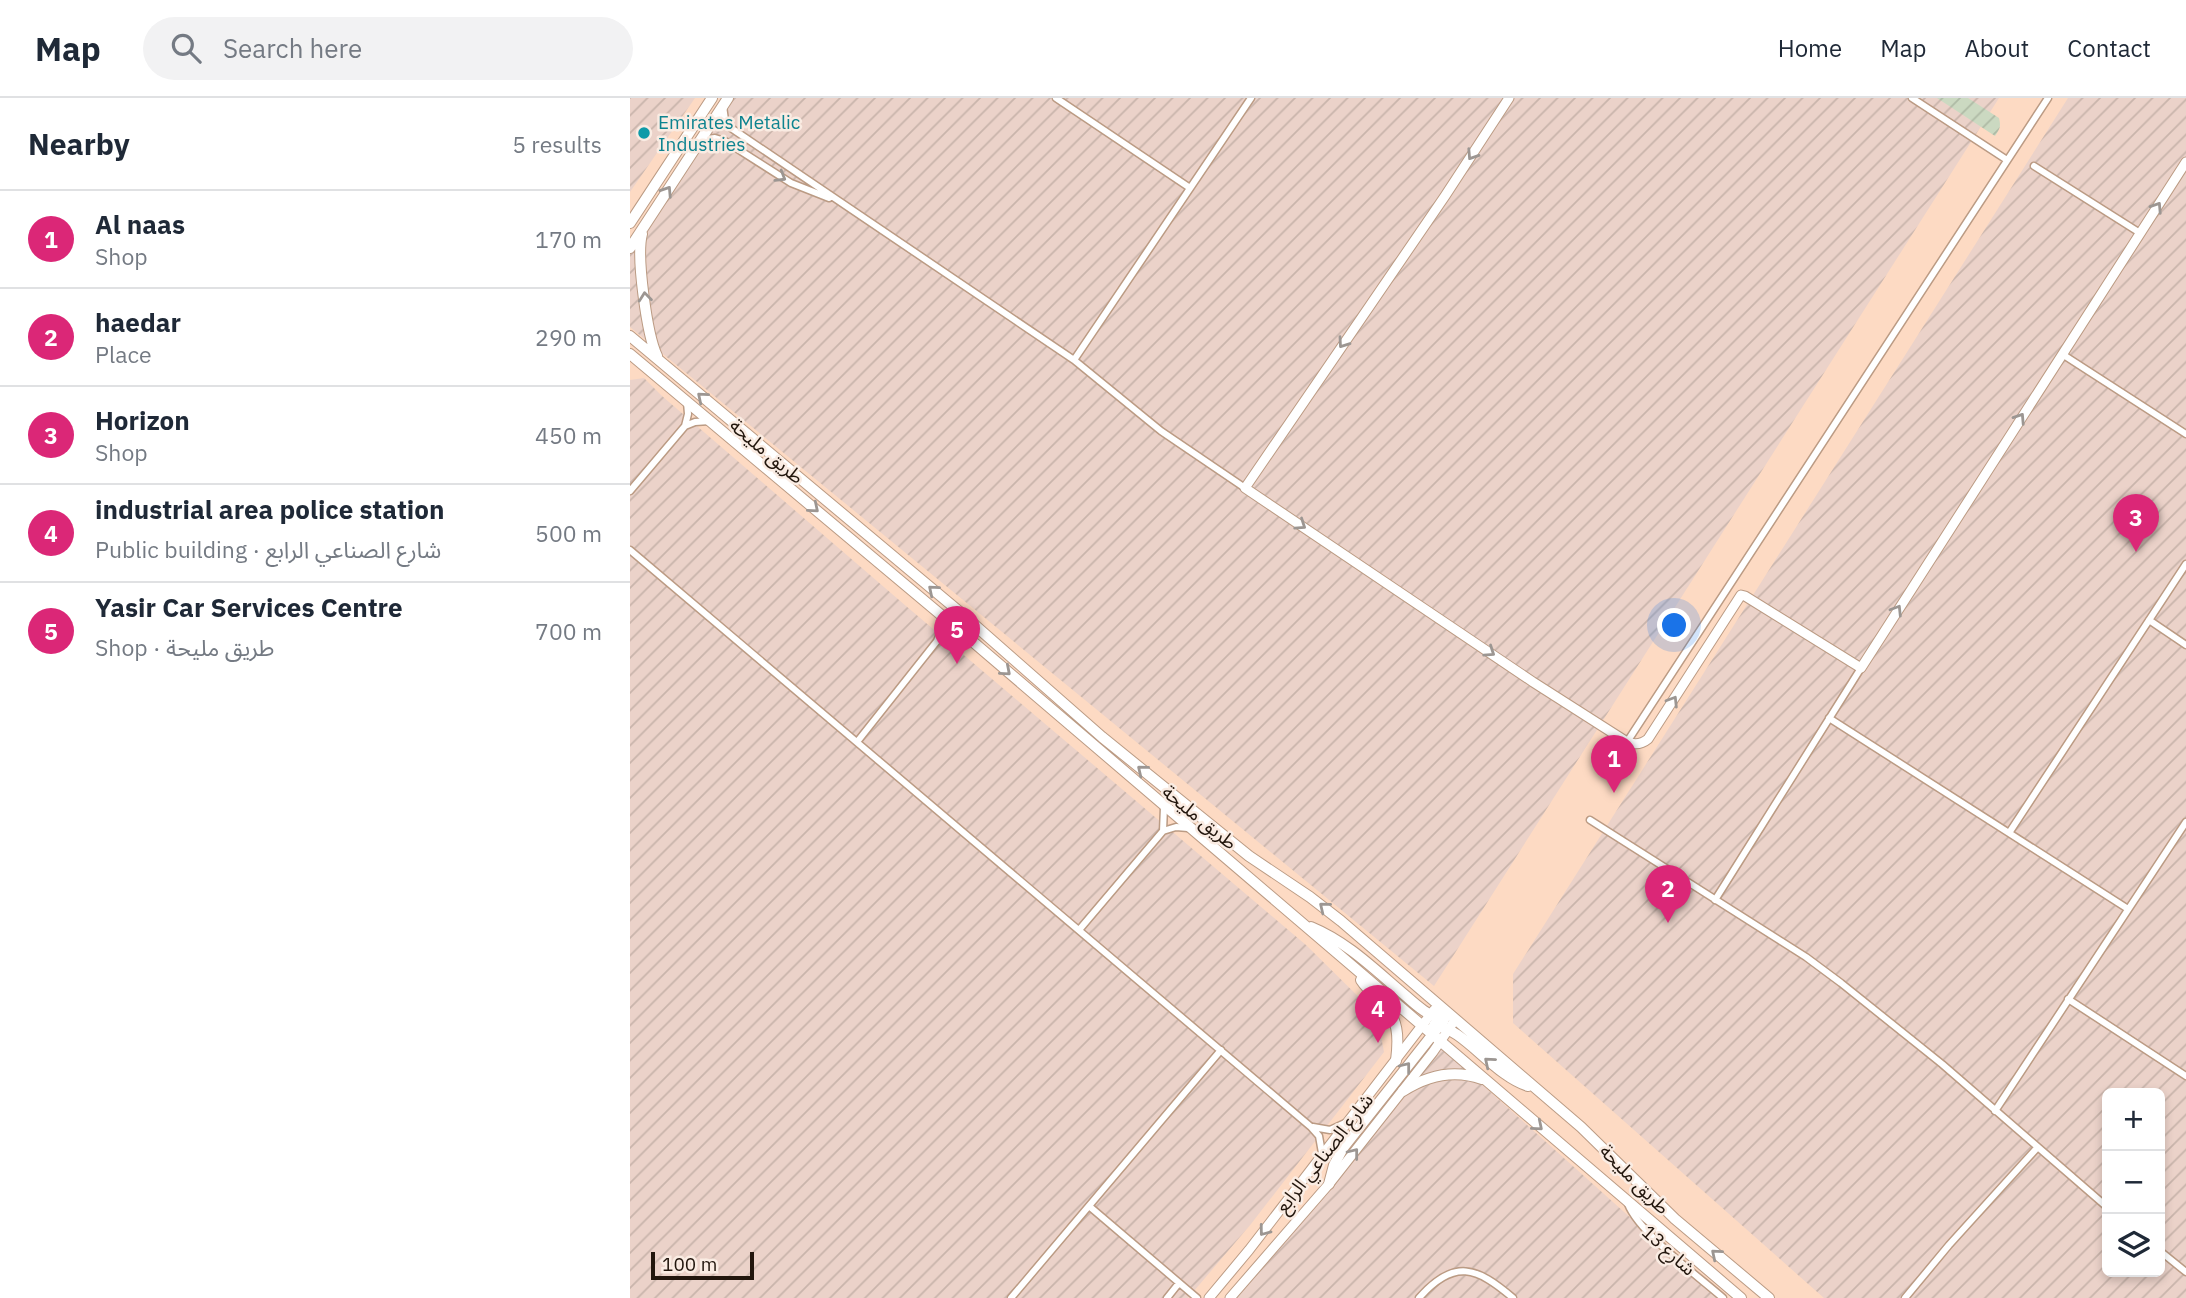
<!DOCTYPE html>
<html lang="en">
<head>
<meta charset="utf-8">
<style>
	body { margin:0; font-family:"IBM Plex Sans","Noto Sans Arabic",sans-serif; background:#f2f2f3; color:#1f2937 }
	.controls { position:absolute; right:21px; bottom:21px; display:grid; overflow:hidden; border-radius:10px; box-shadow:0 4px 10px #0003 }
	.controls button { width:63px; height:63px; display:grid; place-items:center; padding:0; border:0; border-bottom:2px solid #e0e1e3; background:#fff; color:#1f2937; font:35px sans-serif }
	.scale { position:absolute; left:21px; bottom:18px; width:103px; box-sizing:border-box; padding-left:7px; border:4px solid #22160d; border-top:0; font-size:19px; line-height:24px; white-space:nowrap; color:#22160d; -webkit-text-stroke:5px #faece3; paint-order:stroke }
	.you { position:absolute; left:1045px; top:528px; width:24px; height:24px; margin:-18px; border:5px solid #fff; border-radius:50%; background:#1a73e8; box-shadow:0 0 0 10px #1a73e833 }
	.badge { display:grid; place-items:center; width:46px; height:46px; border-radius:50%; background:#db2777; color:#fff; font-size:23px; font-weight:700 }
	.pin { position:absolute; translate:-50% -58px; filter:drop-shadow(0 2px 4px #0008) }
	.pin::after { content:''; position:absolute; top:37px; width:24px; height:21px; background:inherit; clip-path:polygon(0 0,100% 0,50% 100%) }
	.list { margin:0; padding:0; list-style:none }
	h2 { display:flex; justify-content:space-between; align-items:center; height:91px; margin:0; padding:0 28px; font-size:30px }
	h2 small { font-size:23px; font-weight:400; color:#747a83 }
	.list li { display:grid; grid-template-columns:46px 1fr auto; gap:21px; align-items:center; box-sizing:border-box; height:98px; padding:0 28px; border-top:2px solid #e0e1e3 }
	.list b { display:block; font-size:26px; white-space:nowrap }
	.list p { margin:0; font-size:23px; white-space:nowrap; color:#747a83 }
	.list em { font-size:23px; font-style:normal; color:#747a83 }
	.icon { flex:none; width:38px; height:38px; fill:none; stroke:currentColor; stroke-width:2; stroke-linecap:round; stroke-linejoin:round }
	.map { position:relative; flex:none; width:1556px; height:1200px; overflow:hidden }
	header { display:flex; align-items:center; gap:42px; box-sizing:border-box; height:98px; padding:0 35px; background:#fff; border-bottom:2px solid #e0e1e3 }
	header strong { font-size:33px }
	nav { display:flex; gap:38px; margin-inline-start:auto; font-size:24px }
	.search { width:490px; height:63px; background:#f2f2f3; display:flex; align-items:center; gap:18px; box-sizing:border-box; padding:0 24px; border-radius:38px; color:#747a83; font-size:26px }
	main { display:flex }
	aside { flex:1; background:#fff }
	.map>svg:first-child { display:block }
	.industrial { fill:url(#industrial-furrows); fill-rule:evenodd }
	.garden { fill:url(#garden-furrows) }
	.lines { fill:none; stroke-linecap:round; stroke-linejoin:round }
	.minor-casing { stroke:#bb9b84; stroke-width:9 }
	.secondary-casing { stroke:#bb9b84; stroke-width:11 }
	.primary-casing { stroke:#bb9b84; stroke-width:12 }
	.minor { stroke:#fff; stroke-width:6 }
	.secondary { stroke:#fff; stroke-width:9 }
	.primary { stroke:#fff; stroke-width:10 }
	.oneway { stroke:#9c9692 }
	.culture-dot { fill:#0f9aa8; stroke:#faece3; stroke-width:2.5 }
	.labels { text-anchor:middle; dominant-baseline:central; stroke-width:5; stroke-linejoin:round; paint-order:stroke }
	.culture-label { font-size:19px; fill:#0d838f; stroke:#faece3; text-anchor:start }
	.street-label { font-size:19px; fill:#22160d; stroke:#faece3 }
</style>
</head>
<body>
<header>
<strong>Map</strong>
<div class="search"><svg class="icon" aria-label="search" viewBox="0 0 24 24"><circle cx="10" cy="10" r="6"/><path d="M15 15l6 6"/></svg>Search here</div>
<nav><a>Home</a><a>Map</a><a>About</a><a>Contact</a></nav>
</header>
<main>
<aside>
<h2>Nearby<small>5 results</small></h2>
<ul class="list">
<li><span class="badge">1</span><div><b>Al naas</b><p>Shop</p></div><em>170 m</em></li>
<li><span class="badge">2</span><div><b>haedar</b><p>Place</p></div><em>290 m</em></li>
<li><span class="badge">3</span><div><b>Horizon</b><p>Shop</p></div><em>450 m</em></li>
<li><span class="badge">4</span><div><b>industrial area police station</b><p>Public building · شارع الصناعي الرابع</p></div><em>500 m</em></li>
<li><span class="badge">5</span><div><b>Yasir Car Services Centre</b><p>Shop · طريق مليحة</p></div><em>700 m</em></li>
</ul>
</aside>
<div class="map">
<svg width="1556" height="1200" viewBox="0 0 1556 1200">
	<defs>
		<pattern id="industrial-furrows" width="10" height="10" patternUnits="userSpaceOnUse" patternTransform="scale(1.75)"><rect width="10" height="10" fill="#ebd2c9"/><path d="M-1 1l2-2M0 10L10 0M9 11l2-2" fill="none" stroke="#c9b4ab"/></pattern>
		<pattern id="garden-furrows" width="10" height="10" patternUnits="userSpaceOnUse" patternTransform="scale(1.75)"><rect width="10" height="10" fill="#cbd9c1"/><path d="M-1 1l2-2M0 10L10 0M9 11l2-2" fill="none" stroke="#aebaa5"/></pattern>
	</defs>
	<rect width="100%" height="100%" fill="#fddac3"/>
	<!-- industrial -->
	<path class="industrial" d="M0,0H65L0,94Z
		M104,0H1369L804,888L0,229V154Z
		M1438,0H1556V1200H1194L883,925V876ZM1477,995H1530V1174H1477Z
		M14,280L32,298L276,508L676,847L747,917L754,954L621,1126L558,1200H0V282Z
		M810,949L1090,1200H598Z"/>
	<!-- garden -->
	<path class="garden" d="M1307,0H1338L1369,20C1371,28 1370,31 1365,38Z"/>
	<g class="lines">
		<defs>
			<path id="minor" d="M426,0L560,90
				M1282,0L1377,62
				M93,8L95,22L101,30L444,262L531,333L615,390
				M71,42L85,40L95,43L161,85L199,100
				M1404,68L1510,135
				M1432,256L1556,336
				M444,262L621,0
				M55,328L65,324L80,323
				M0,393L55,328L58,316L57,304
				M0,452L681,1029L689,1038L692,1055
				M1519,522L1556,547
				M308,542L320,538L335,537
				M1199,620L1498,811
				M227,644L307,543L312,530L311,517
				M997,644L1418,0
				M960,722L1176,859L1211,885L1312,966L1477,1109
				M533,733L546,729L558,730
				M1379,735L1556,466
				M1085,802L1231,570
				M449,832L533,733L534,709
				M1438,901L1556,978
				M1365,1013L1556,724
				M683,1029L700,1032L715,1025
				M998,1106C1009,1135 1068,1178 1093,1200
				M459,1108L567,1200
				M1530,1153L1556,1174
				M381,1200L591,952
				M537,1200L549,1185
				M789,1200C824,1160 847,1169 883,1200
				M1275,1200L1319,1147L1407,1050"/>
			<path id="secondary" d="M879,0L815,98L615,390L903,584L997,644C1005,647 1012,646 1018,641L1111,497L1115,498L1231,570L1556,64
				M579,1200L619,1152L804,912
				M600,1200L699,1086L803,954L825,922"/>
			<path id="primary" d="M0,125L82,0
				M12,136C6,158 17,237 27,258
				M0,150L98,0
				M0,238L331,515L472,639L619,758L680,799L711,823L951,1029L1045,1121L1139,1200
				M0,256L335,537L1111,1200
				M681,829C715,843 741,868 769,892C782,903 796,918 814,922
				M731,882C736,890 743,896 750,902C769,920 769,939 766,963
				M804,927C834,930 863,977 898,988
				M773,993C798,977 824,971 852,981
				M699,1086L704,1067L713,1050L807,931L811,917L808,908"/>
		</defs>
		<!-- minor casing -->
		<use href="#minor" class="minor-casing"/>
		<!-- secondary casing -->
		<use href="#secondary" class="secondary-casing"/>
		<!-- primary casing -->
		<use href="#primary" class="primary-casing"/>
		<!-- minor -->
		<use href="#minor" class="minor"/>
		<!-- secondary -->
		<use href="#secondary" class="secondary"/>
		<!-- primary -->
		<use href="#primary" class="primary"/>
	</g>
	<!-- one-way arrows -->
	<defs><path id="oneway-chevron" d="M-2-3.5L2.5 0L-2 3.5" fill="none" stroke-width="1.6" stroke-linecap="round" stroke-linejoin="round" transform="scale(1.75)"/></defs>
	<g class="oneway">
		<use href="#oneway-chevron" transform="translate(842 57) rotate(123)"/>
		<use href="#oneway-chevron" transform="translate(151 79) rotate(31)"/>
		<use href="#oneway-chevron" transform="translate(37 93) rotate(-57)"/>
		<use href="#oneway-chevron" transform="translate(1527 109) rotate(-57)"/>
		<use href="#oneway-chevron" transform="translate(15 199) rotate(-96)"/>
		<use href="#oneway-chevron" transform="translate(713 245) rotate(125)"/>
		<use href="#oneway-chevron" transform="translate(72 299) rotate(-140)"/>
		<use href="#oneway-chevron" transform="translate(1390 320) rotate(-57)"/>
		<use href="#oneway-chevron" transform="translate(184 410) rotate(40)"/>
		<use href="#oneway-chevron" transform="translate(671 427) rotate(34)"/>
		<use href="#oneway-chevron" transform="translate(303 492) rotate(-140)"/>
		<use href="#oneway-chevron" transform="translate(1267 512) rotate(-58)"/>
		<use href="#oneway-chevron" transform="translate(860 554) rotate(34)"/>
		<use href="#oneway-chevron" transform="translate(376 573) rotate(41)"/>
		<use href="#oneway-chevron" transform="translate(1043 603) rotate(-58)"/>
		<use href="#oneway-chevron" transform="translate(512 672) rotate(-141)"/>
		<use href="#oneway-chevron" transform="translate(694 809) rotate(-141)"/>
		<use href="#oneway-chevron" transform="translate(859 964) rotate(-140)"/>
		<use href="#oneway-chevron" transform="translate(776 969) rotate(-52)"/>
		<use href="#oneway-chevron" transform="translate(908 1028) rotate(40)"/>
		<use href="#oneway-chevron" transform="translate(724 1055) rotate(-52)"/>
		<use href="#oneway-chevron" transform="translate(634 1133) rotate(127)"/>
		<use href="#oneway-chevron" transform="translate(1086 1156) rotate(-140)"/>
	</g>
	<!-- markers -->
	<circle class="culture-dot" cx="14" cy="35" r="7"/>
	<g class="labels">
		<!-- culture labels -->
		<g class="culture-label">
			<text x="28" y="24">Emirates Metalic<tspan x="28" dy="22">Industries</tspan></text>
		</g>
		<!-- street labels -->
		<g class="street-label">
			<text transform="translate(137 353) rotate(40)">طريق مليحة</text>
			<text transform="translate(570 719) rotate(39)">طريق مليحة</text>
			<text transform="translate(694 1055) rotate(-52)">شارع الصناعي الرابع</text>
			<text transform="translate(1005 1081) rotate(45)">طريق مليحة</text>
			<text transform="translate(1039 1152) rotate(42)">شارع 13</text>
		</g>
	</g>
</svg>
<div class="controls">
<button>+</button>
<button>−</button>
<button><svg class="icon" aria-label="layers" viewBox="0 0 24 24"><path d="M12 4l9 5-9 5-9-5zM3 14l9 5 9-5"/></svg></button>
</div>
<div class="scale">100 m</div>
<div class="you"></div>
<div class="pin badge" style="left:984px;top:695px">1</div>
<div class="pin badge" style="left:1038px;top:825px">2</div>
<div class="pin badge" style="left:1506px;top:454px">3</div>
<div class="pin badge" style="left:748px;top:945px">4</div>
<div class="pin badge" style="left:327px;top:566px">5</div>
</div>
</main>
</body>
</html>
